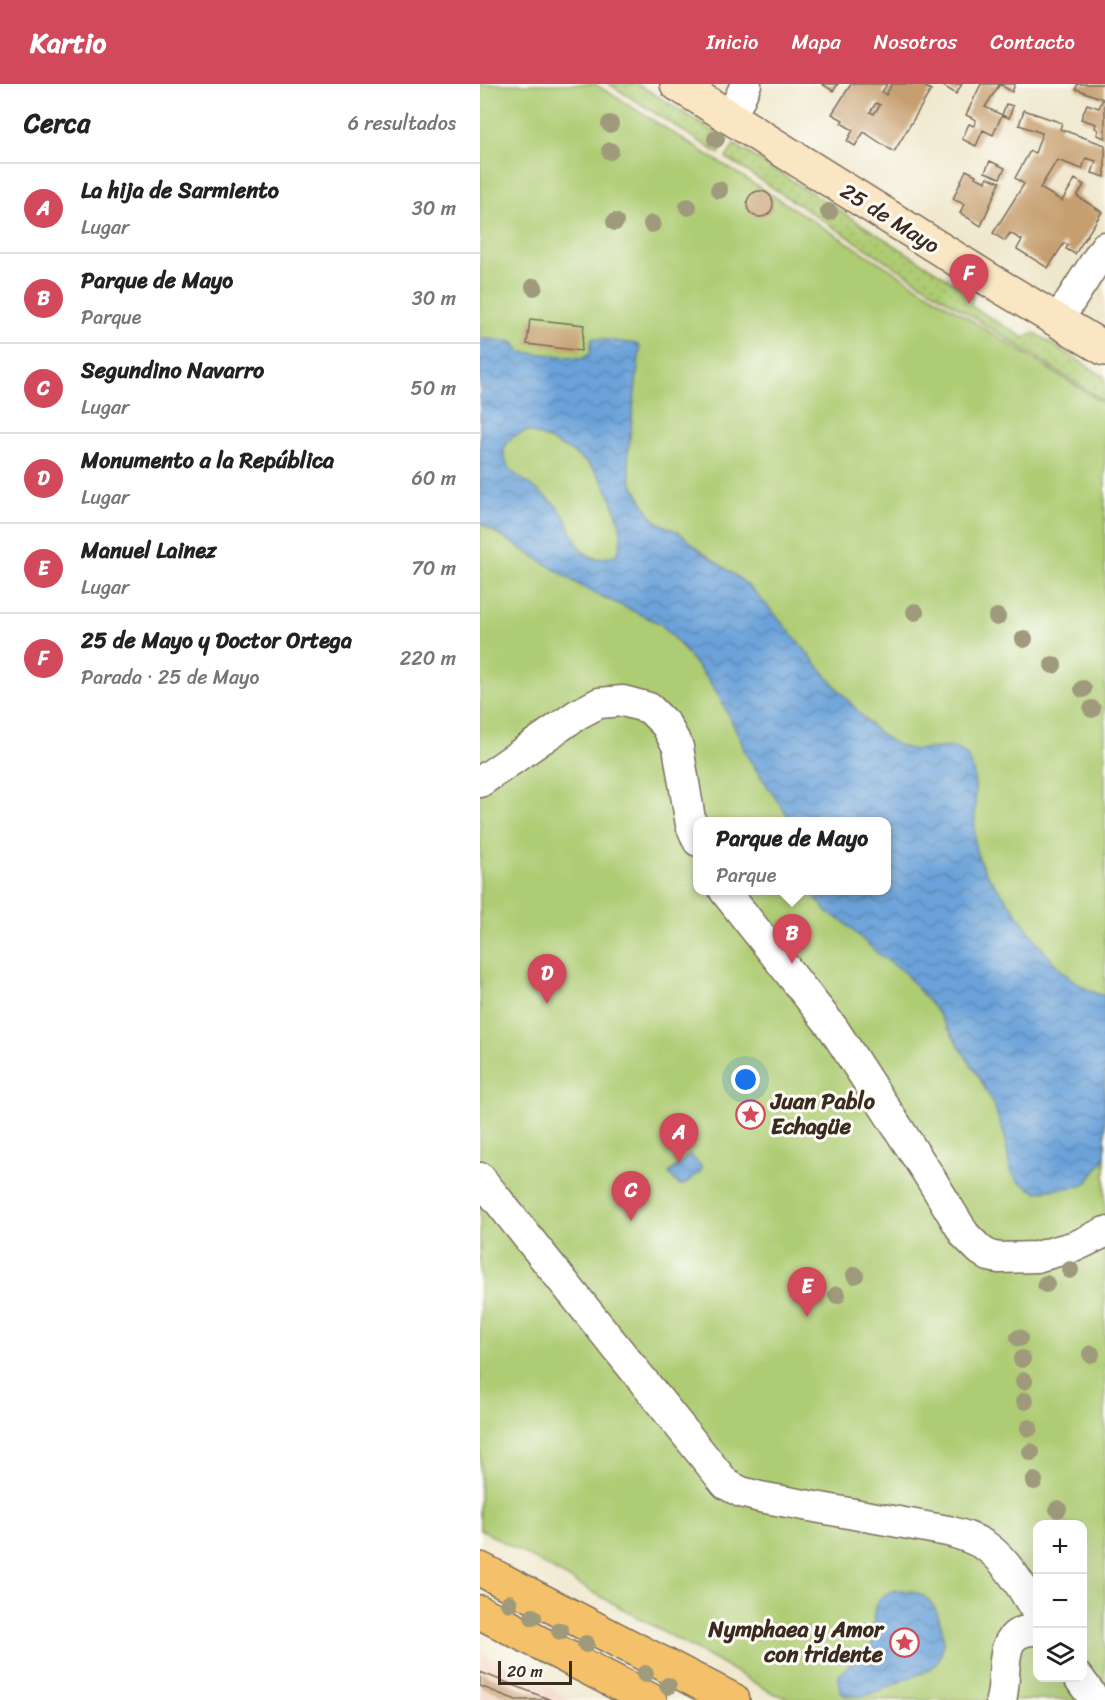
<!DOCTYPE html>
<html lang="es">
<head>
<meta charset="utf-8">
<style>
	body { margin:0; font-family:Sriracha,sans-serif; background:#f6f6f6; color:#222 }
	.controls { position:absolute; right:18px; bottom:18px; display:grid; overflow:hidden; border-radius:12px; box-shadow:0 6px 24px #0002 }
	.controls button { width:54px; height:54px; display:grid; place-items:center; padding:0; border:0; border-bottom:2px solid #e0e0e0; background:#fff; color:#222; font:30px sans-serif }
	.scale { position:absolute; left:18px; bottom:15px; width:74px; box-sizing:border-box; padding-left:6px; border:3px solid #3b2a1e; border-top:0; font-size:16px; line-height:21px; white-space:nowrap; color:#3b2a1e; -webkit-text-stroke:4px #fdfcf7; paint-order:stroke }
	.you { position:absolute; left:266px; top:996px; width:21px; height:21px; margin:-15px; border:4px solid #fff; border-radius:50%; background:#1a73e8; box-shadow:0 0 0 9px #1a73e833 }
	.badge { display:grid; place-items:center; width:39px; height:39px; border-radius:50%; background:#d1495b; color:#fff; font-size:20px; font-weight:700 }
	.pin { position:absolute; translate:-50% -50px; filter:drop-shadow(0 2px 3px #0008) }
	.pin::after { content:''; position:absolute; top:32px; width:21px; height:18px; background:inherit; clip-path:polygon(0 0,100% 0,50% 100%) }
	.popup { position:absolute; left:213px; top:733px; width:198px; height:78px; box-sizing:border-box; display:grid; place-content:center; border-radius:12px; background:#fff; filter:drop-shadow(0 2px 4px #0005); font-size:20px; white-space:nowrap; color:#767676 }
	.popup b { font-size:22px; color:#222 }
	.popup::after { content:''; position:absolute; left:50%; top:100%; margin-left:-12px; border:12px solid transparent; border-top-color:#fff }
	.list { margin:0; padding:0; list-style:none }
	h2 { display:flex; justify-content:space-between; align-items:center; height:78px; margin:0; padding:0 24px; font-size:26px }
	h2 small { font-size:20px; font-weight:400; color:#767676 }
	.list li { display:grid; grid-template-columns:39px 1fr auto; gap:18px; align-items:center; box-sizing:border-box; height:90px; padding:0 24px; border-top:2px solid #e0e0e0 }
	.list b { display:block; font-size:22px; white-space:nowrap }
	.list p { margin:0; font-size:20px; white-space:nowrap; color:#767676 }
	.list em { font-size:20px; font-style:normal; color:#767676 }
	.icon { flex:none; width:33px; height:33px; fill:none; stroke:currentColor; stroke-width:2; stroke-linecap:round; stroke-linejoin:round }
	.map { position:relative; flex:none; width:625px; height:1616px; overflow:hidden }
	header { display:flex; align-items:center; gap:36px; box-sizing:border-box; height:84px; padding:0 30px; background:#d1495b; color:#fff }
	header strong { font-size:28px }
	nav { display:flex; gap:33px; margin-inline-start:auto; font-size:21px }
	main { display:flex }
	aside { flex:1; background:#fff }
	.map>svg:first-child { display:block }
	.built { fill:#f4d3c1 }
	.grass { fill:url(#grass-dots); stroke:#747b48; stroke-width:1.5 }
	.park { fill:#aecc73; stroke:#747b48; stroke-width:1.5; fill-rule:evenodd }
	.water { fill:url(#water-waves); stroke:#52667c; stroke-width:1.5; fill-rule:evenodd }
	.building { fill:#c69f70; fill-rule:evenodd }
	.lines { fill:none; stroke-linecap:round; stroke-linejoin:round }
	.street-casing { stroke:#7a6c5b; stroke-width:33 }
	.secondary-casing { stroke:#7a6c5b; stroke-width:36 }
	.primary-casing { stroke:#7a6c5b; stroke-width:36 }
	.street { stroke:#fff; stroke-width:30 }
	.secondary { stroke:#fbe6c3; stroke-width:33 }
	.primary { stroke:#f4c16a; stroke-width:33 }
	.tree { fill:#9f9a7b }
	.labels { text-anchor:middle; dominant-baseline:central; stroke-width:6; stroke-linejoin:round; paint-order:stroke }
	.street-label { font-size:22px; fill:#3b2a1e; stroke:#fdfcf7 }
	.poi-label { font-size:22px; font-weight:bold; fill:#3b2a1e; stroke:#fdfcf7; text-anchor:start }
</style>
</head>
<body>
<header>
<strong>Kartio</strong>
<nav><a>Inicio</a><a>Mapa</a><a>Nosotros</a><a>Contacto</a></nav>
</header>
<main>
<aside>
<h2>Cerca<small>6 resultados</small></h2>
<ul class="list">
<li><span class="badge">A</span><div><b>La hija de Sarmiento</b><p>Lugar</p></div><em>30 m</em></li>
<li><span class="badge">B</span><div><b>Parque de Mayo</b><p>Parque</p></div><em>30 m</em></li>
<li><span class="badge">C</span><div><b>Segundino Navarro</b><p>Lugar</p></div><em>50 m</em></li>
<li><span class="badge">D</span><div><b>Monumento a la República</b><p>Lugar</p></div><em>60 m</em></li>
<li><span class="badge">E</span><div><b>Manuel Lainez</b><p>Lugar</p></div><em>70 m</em></li>
<li><span class="badge">F</span><div><b>25 de Mayo y Doctor Ortega</b><p>Parada · 25 de Mayo</p></div><em>220 m</em></li>
</ul>
</aside>
<div class="map">
<svg width="625" height="1616" viewBox="0 0 625 1616">
	<defs>
		<pattern id="grass-dots" width="8" height="8" patternUnits="userSpaceOnUse" patternTransform="scale(1.5)"><rect width="8" height="8" fill="#aecc73"/><path d="M2 2h.1M6 6h.1" fill="none" stroke="#97af63" stroke-width="1.8" stroke-linecap="round"/></pattern>
		<pattern id="water-waves" width="16" height="10" patternUnits="userSpaceOnUse" patternTransform="scale(1.5)"><rect width="16" height="10" fill="#6aa2d9"/><path d="M0 5q4-4 8 0t8 0" fill="none" stroke="#5884af"/></pattern>
	</defs>
	<rect width="100%" height="100%" fill="#fdfcf7"/>
	<filter id="ink" filterUnits="userSpaceOnUse"><feTurbulence type="fractalNoise" baseFrequency=".0167" numOctaves="2"/><feDisplacementMap in="SourceGraphic" scale="12" xChannelSelector="R" yChannelSelector="G"/><feConvolveMatrix kernelMatrix="1 2 1 2 8 2 1 2 1" color-interpolation-filters="sRGB"/></filter>
	<filter id="wash" filterUnits="userSpaceOnUse"><feTurbulence type="fractalNoise" baseFrequency=".008" numOctaves="4" result="noise"/><feDisplacementMap in="SourceGraphic" scale="24" xChannelSelector="R" yChannelSelector="G"/><feGaussianBlur stdDeviation="1.35" result="paint"/><feColorMatrix in="noise" values="0 0 0 0 0 0 0 0 0 0 0 0 0 0 0 0 0 1.4 0 .05"/><feComposite in="paint" operator="in"/></filter>
	<g filter="url(#wash)">
		<rect width="100%" height="100%" fill="#efe7cc"/>
		<!-- built -->
		<path class="built" d="M0,1567L94,1616H0Z"/>
		<!-- grass -->
		<path class="grass" d="M129,0H158L247,56L239,70Z
			M254,60L492,210L491,222L544,254L555,249L625,293V318L246,74Z"/>
		<!-- park -->
		<path class="park" d="M0,0H115L625,320V1616H313L293,1609L236,1577L0,1445ZM218,738H406V806H218ZM558,1440H602V1594H558Z"/>
		<!-- water -->
		<path class="water" d="M0,254L33,258L40,268L103,274L110,270L112,254L157,260L160,264L148,371L151,398L171,432C178,441 192,443 201,450C209,456 215,463 222,468C237,479 252,488 266,500C304,536 332,578 368,616C379,628 389,642 402,651C410,657 421,664 431,665C448,669 474,655 487,672C502,694 491,739 496,766C501,785 512,797 524,812C552,848 577,899 625,912V1074L607,1099L601,1102L556,1108L538,1097L532,1089L529,1080L525,1053L514,1022L499,993L458,929L424,888L397,869L363,837L348,829L334,812L332,807L406,806V738L311,737L265,669L260,654L235,605L201,562L181,540L106,505L0,439ZM47,347C58,350 67,355 77,360C110,376 125,392 136,428C141,442 143,454 138,469C128,475 118,477 108,471C94,463 91,440 81,428C68,411 48,401 32,387C29,385 27,380 25,376C20,359 33,351 47,347Z
			M210,1070L221,1082V1087L204,1101H199L189,1089Z
			M416,1506C435,1506 449,1510 457,1529C463,1543 467,1564 457,1578C450,1589 432,1592 421,1597C404,1605 385,1616 365,1611C358,1607 358,1599 359,1591L392,1560C397,1536 384,1516 416,1506Z"/>
		<g id="blocks">
			<!-- building -->
			<path class="building" d="M342,0H358L353,7Z
				M371,0H407L402,8L406,11L412,0H441L451,6L414,68L384,48L375,62L367,57L373,46L361,39L363,36L352,30ZM396,19L400,21L394,30L390,28Z
				M460,0H482L476,10Z
				M501,0H520L505,23L522,31L526,20L533,22L529,34L522,31L513,51L503,46L496,62L482,55L489,40L494,42L496,36L486,31Z
				M520,0H535L532,8Z
				M597,0H625V54L617,51L618,46L615,44L616,40L601,35L607,20L619,24L623,15L596,5Z
				M544,26L582,39L580,45L625,61V93L612,89L616,77L606,74L602,85L577,76L560,104L582,117L595,95L604,101L597,112L622,128L595,170L586,165L588,161L584,159L568,184L537,165L542,156L530,149L525,157L513,149L544,100L535,94L550,67L555,69L562,49L539,41Z
				M510,77L525,84L520,94L505,88Z
				M486,86L496,91L495,93L506,98L507,93L520,98L501,142L480,129L484,120L473,115Z
				M267 120a13 13 0 1 1 26 0a13 13 0 1 1-26 0Z
				M50,235L104,241L101,267L47,260Z
				M0,1588L71,1616H36L0,1602Z"/>
		</g>
	</g>
	<g filter="url(#ink)">
		<use href="#blocks" fill-opacity="0" stroke="#7a6c5b" stroke-width="1.5"/>
		<g class="lines">
			<defs>
				<path id="street" d="M251,34L266,0
					M578,236L625,163
					M0,698L98,630L119,619L143,617L169,624L186,641L198,663L211,741L218,757
					M244,806L353,944L448,1090L485,1151L500,1166L509,1172L519,1174L556,1173L596,1162L625,1148
					M0,1094L246,1400L261,1408L280,1413L468,1447C482,1451 496,1455 507,1463C529,1479 544,1507 558,1530
					M599,1594L615,1616
					M521,1616C529,1587 514,1544 558,1546"/>
				<path id="secondary" d="M197,0L508,195L625,265"/>
				<path id="primary" d="M0,1485L253,1616
					M0,1528L170,1616"/>
			</defs>
			<!-- street casing -->
			<use href="#street" class="street-casing"/>
			<!-- secondary casing -->
			<use href="#secondary" class="secondary-casing"/>
			<!-- primary casing -->
			<use href="#primary" class="primary-casing"/>
			<!-- street -->
			<use href="#street" class="street"/>
			<!-- secondary -->
			<use href="#secondary" class="secondary"/>
			<!-- primary -->
			<use href="#primary" class="primary"/>
		</g>
		<!-- trees -->
		<g class="tree">
			<circle cx="130" cy="40" r="9"/>
			<circle cx="236" cy="55" r="9"/>
			<circle cx="130" cy="67" r="9"/>
			<circle cx="239" cy="106" r="9"/>
			<circle cx="208" cy="123" r="9"/>
			<circle cx="349" cy="128" r="9"/>
			<circle cx="135" cy="138" r="9"/>
			<circle cx="172" cy="140" r="9"/>
			<circle cx="54" cy="203" r="9"/>
			<circle cx="435" cy="528" r="9"/>
			<circle cx="517" cy="533" r="9"/>
			<circle cx="544" cy="555" r="9"/>
			<circle cx="573" cy="581" r="9"/>
			<circle cx="603" cy="605" r="9"/>
			<circle cx="612" cy="625" r="9"/>
			<circle cx="590" cy="1186" r="9"/>
			<circle cx="375" cy="1191" r="9"/>
			<circle cx="566" cy="1200" r="9"/>
			<circle cx="357" cy="1211" r="9"/>
			<circle cx="539" cy="1254" r="9"/>
			<circle cx="611" cy="1270" r="9"/>
			<circle cx="542" cy="1275" r="9"/>
			<circle cx="544" cy="1297" r="9"/>
			<circle cx="545" cy="1317" r="9"/>
			<circle cx="549" cy="1344" r="9"/>
			<circle cx="551" cy="1368" r="9"/>
			<circle cx="554" cy="1397" r="9"/>
			<circle cx="578" cy="1425" r="9"/>
			<circle cx="29" cy="1519" r="9"/>
			<circle cx="53" cy="1533" r="9"/>
			<circle cx="80" cy="1547" r="9"/>
			<circle cx="106" cy="1560" r="9"/>
			<circle cx="165" cy="1590" r="9"/>
			<circle cx="188" cy="1602" r="9"/>
		</g>
	</g>
	<!-- icons -->
	<defs>
		<symbol id="sight-ring" viewBox="-11 -11 22 22"><circle r="9.5" fill="#fdfcf7" stroke="#d1495b" stroke-width="1.5"/><path d="M0-6L1.8-2.2L6-1.7L2.9 1.2L3.7 5.4L0 3.3L-3.7 5.4L-2.9 1.2L-6-1.7L-1.8-2.2Z" fill="#d1495b"/></symbol>
	</defs>
	<g fill-rule="evenodd">
		<use href="#sight-ring" x="254" y="1014" width="33" height="33"/>
		<use href="#sight-ring" x="408" y="1542" width="33" height="33"/>
	</g>
	<g class="labels">
		<!-- street labels -->
		<g class="street-label">
			<text transform="translate(410 134) rotate(32)">25 de Mayo</text>
		</g>
		<!-- poi labels -->
		<g class="poi-label">
			<text x="291" y="1017">Juan Pablo<tspan x="291" dy="25">Echagüe</tspan></text>
			<text x="403" y="1545" text-anchor="end">Nymphaea y Amor<tspan x="403" dy="25">con tridente</tspan></text>
		</g>
	</g>
</svg>
<div class="controls">
<button>+</button>
<button>−</button>
<button><svg class="icon" aria-label="layers" viewBox="0 0 24 24"><path d="M12 4l9 5-9 5-9-5zM3 14l9 5 9-5"/></svg></button>
</div>
<div class="scale">20 m</div>
<div class="you"></div>
<div class="pin badge" style="left:199px;top:1079px">A</div>
<div class="pin badge" style="left:312px;top:880px">B</div>
<div class="popup"><b>Parque de Mayo</b>Parque</div>
<div class="pin badge" style="left:151px;top:1137px">C</div>
<div class="pin badge" style="left:67px;top:920px">D</div>
<div class="pin badge" style="left:327px;top:1233px">E</div>
<div class="pin badge" style="left:489px;top:220px">F</div>
</div>
</main>
</body>
</html>
